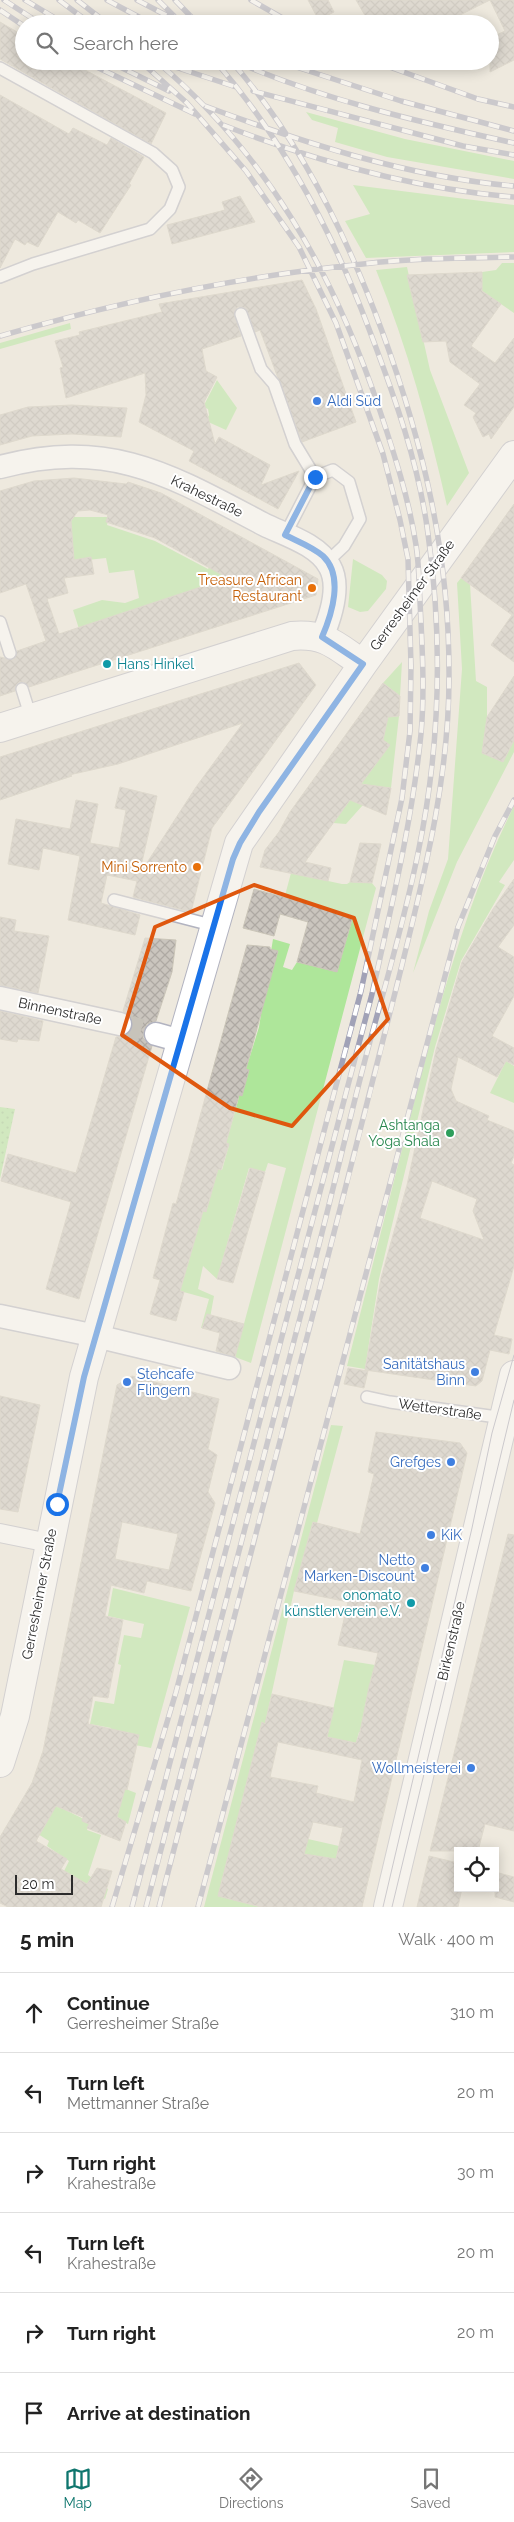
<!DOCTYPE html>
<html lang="en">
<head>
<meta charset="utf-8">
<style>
	body { margin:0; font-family:Raleway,sans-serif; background:#f2f2f2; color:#222 }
	.controls { position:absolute; right:15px; bottom:15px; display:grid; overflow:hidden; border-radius:0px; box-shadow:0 2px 12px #0003 }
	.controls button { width:45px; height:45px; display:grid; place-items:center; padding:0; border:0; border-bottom:1px solid #e0e0e0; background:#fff; color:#222; font:25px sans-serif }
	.scale { position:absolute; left:15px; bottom:12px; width:58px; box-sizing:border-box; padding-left:5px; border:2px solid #2c2c2c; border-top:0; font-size:14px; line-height:18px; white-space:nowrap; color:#2c2c2c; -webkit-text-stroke:4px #fff; paint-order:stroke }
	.stop { position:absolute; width:15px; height:15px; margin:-11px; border:4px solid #1a73e8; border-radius:50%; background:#fff }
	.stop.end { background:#1a73e8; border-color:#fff; box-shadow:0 1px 5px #0008 }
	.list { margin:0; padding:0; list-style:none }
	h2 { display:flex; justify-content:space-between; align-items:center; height:65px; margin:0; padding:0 20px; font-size:21px }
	h2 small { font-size:16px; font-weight:400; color:#767676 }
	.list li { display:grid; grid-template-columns:32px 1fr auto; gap:15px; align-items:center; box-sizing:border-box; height:80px; padding:0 20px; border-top:1px solid #e0e0e0 }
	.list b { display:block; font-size:19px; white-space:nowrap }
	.list p { margin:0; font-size:16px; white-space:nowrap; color:#767676 }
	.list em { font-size:16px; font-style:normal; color:#767676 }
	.icon { flex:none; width:28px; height:28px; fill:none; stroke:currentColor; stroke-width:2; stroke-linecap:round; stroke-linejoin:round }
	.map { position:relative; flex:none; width:514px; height:1907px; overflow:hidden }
	.search { position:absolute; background:#fff; box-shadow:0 2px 12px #0003; left:15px; right:15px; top:15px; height:55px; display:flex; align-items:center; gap:12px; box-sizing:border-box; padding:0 18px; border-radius:28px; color:#767676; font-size:19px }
	.sheet { height:545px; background:#fff }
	nav { display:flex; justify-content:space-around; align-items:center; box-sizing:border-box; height:70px; border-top:1px solid #e0e0e0; background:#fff; font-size:14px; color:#767676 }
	nav a { display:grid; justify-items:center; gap:2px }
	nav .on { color:#0f766e }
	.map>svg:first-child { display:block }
	.grass { fill:#aee69a }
	.park { fill:url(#park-dots) }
	.building { fill:url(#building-cross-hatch); stroke:#cac5b8; fill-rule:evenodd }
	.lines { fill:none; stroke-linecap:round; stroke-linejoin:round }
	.minor-tunnel { stroke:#c7c3ba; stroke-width:22; stroke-dasharray:22 11; stroke-linecap:butt }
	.service-casing { stroke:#b2b3c0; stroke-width:14 }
	.pedestrian-casing { stroke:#b2b3c0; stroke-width:20 }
	.minor-casing { stroke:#b2b3c0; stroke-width:25 }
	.tertiary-casing { stroke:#b2b3c0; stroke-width:30 }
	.service { stroke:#fff; stroke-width:11 }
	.pedestrian { stroke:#fff; stroke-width:18 }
	.minor { stroke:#fff; stroke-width:22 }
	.tertiary { stroke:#fff; stroke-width:28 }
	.tram { stroke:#a1a2b7; stroke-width:1 }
	.rail-casing { stroke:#a1a2b7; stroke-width:5.5 }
	.rail { stroke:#fff; stroke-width:4; stroke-dasharray:11; stroke-linecap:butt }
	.route { stroke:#1a73e8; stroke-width:6 }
	.marked { fill:none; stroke:#df570e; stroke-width:4; stroke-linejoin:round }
	.shop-dot { fill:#3f7fe0; stroke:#fff; stroke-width:2 }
	.food-dot { fill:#e8710a; stroke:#fff; stroke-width:2 }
	.culture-dot { fill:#0f9aa8; stroke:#fff; stroke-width:2 }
	.leisure-dot { fill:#2e9e5b; stroke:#fff; stroke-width:2 }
	.labels { text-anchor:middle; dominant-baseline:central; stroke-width:4; stroke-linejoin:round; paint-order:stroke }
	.shop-label { font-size:14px; fill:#366cbe; stroke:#fff; text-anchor:end }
	.street-label { font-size:14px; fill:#2c2c2c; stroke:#fff }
	.food-label { font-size:14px; fill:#c56008; stroke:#fff; text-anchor:end }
	.culture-label { font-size:14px; fill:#0d838f; stroke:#fff; text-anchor:start }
	.leisure-label { font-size:14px; fill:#27864d; stroke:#fff; text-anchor:end }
</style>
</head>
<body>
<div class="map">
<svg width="514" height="1907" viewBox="0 0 514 1907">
	<defs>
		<pattern id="park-dots" width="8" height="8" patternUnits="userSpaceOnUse" patternTransform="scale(1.25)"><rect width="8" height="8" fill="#aee69a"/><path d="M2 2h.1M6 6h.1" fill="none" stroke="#96c585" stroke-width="1.8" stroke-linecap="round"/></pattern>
		<pattern id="building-cross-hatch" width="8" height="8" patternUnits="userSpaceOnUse" patternTransform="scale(1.25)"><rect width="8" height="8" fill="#cac5be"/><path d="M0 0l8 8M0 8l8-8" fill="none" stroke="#aea9a3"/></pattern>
	</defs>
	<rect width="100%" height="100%" fill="#eee9de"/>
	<!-- grass -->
	<path class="grass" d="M306,112L405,139L514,161V179L387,157L335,142L338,128L312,120Z
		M353,185L514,205V252L366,258L345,221L370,214Z
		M502,263H514V313L482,291V272L496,270Z
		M407,267L430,370L469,473L447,506C429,426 407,346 376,270Z
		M70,323L71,329L0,349V343Z
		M217,380L237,408L226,430L206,421L209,415L208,409L203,407Z
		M72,517H109L107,525L155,541L208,569L213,560L243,576L79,629L73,610L102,600L125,603L139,598L134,570L109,573L106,558L60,563Z
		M353,559L382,575L387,581L386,589L368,611L360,612L348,607Z
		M461,578L470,584L476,681L487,687V717L482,753L503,762L514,740V752L457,862L413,973L429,911L448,859L462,669L457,583Z
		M402,662L400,696L383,683Z
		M399,716L391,788L379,787L346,824L333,823L389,745L383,740L388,717Z
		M514,806V860L499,882L505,885L461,961L435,1047L379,1279L365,1369L347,1366C369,1279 391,1193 413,1106C440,1004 466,901 514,806Z
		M291,873L342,884H347L350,882L372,883L376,888L251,1363L235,1357L286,1168L268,1163L265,1172L249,1168L217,1279L203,1266L198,1289L214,1296L208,1329L201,1328L209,1299L180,1291L203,1211L206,1212L218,1169L222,1170L229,1145L226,1143L238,1101L239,1095L242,1096L249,1070L246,1069L259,1027L273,939L290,944L283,967L292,970L297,962L337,972L353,917L280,914Z
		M506,1061L514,1066V1103L490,1093Z
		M331,1425L343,1426L317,1523L313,1522L294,1591L265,1724L262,1723L218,1896L261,1907H204Z
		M113,1588L190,1607L151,1748L108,1740L111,1728L90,1724L95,1701L114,1704L121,1665L118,1664L124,1635L141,1638L144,1624L108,1616Z
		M344,1660L375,1665L369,1734L359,1732L356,1743L327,1737Z
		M108,1782L136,1793L128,1824L97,1807Z
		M55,1805L90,1822L87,1830L101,1835L88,1875L108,1889L105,1899L64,1871L69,1861L47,1846L49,1841L38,1834Z
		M308,1839L339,1846L336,1860L266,1847Z"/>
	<!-- park -->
	<path class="park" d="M0,1107L15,1109L0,1179Z"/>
	<!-- building -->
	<path class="building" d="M308,0H328L334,12L322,18L316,15Z
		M356,0H514V60L490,72V38L505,31L490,0L458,16L462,24H370Z
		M0,22L24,36V61H68L166,113L151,144L0,59Z
		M0,95L69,134L73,128L107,145L111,138L144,157L129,184L131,185L100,233L78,220L76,223L58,212L38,247L27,242L25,245L15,239L0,268Z
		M240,196L255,222L172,244L167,225L225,210L222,202Z
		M482,272V291L501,304L471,346L495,363L514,338V407L491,439L489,434L483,437L473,417L476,413L464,405L480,384L450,362L446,341L423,342L407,275Z
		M302,280L316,309L356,422L302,442L260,330L255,332L245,308L238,307L234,313L241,336L202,349L206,371L217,377L204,402L215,444L219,437L270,465L261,485L299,471L278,509L189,461L194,451L139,422L146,395L145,373L66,398L60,368L63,367L55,341L80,335L79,332L162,312L159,304Z
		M72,405L127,408L121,437L72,434L32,436L0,445V415L28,407Z
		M74,478L126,484L128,482L161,493L318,579L316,595L29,687L24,682H19L15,687V691L0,696V657L13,660L17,651L46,641L26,584L0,593V491L34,481ZM90,510L108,515L106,522L155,538L228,578L59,634L47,599L68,593L64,578L94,574L91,557L74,560L71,521L78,511Z
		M514,504V662L491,645L512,615L461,578Z
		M299,663L316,685L212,828L191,912L133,897L137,881L107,875L101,903L140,915L135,935L68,920L80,856L43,848L39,870L8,864L16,819L70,829L76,800L98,804L90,843L119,848L126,810L115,808L120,787L157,796L139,875L196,787L243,723L118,764L69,775L72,776L0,800V757Z
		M514,676V740L503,762L482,753L487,717Z
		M383,683L400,696L399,716L388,717L383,740L390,745L361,784L391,788L386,815L350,800L305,862L331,868L328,881L260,867L265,850L279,832L290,812Z
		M360,843L381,844L372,883L350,882Z
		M514,879V925L498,947L514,957V996L492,1036L514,1048V1065L506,1061L497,1077L458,1057L451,1089L456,1101L489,1116L487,1120L514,1131V1156L511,1163L514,1165V1266L494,1335L512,1339L509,1354L490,1350L482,1381L476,1386L365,1370L381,1278L407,1185L436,1050L462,962L493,909ZM432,1181L477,1199L473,1211L484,1240L420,1218Z
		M254,889L353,916L337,972L297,962L308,922L280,914L274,936L243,928Z
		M0,917L16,920L14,931L49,936L38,993L0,985Z
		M145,938L176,940L172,972L156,1021L147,1024L144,1030L143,1038L152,1046L79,1299L46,1289L71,1202L1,1181L8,1154L76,1173L116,1037L124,1036L133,1027L132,1020L123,1011Z
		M247,945L270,947V949L278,951L246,1069L249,1070L242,1096L239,1095L226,1143L229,1144L221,1170L218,1169L206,1212L203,1211L180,1291L184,1292L176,1321L150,1314L160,1280L153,1278L173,1203L176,1204Z
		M0,1011L43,1021L39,1041L18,1039L17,1042L0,1039Z
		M250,1168L265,1172L233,1283L217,1279Z
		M207,1314L244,1324L235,1357L216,1351L220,1333L202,1328Z
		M348,1368L368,1371L364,1388L344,1384Z
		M132,1376L219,1399L208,1449L217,1455L208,1492L215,1503L191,1591L147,1581L144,1593L111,1585L105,1616L123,1620L108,1698L93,1696L88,1724L139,1735L127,1790L125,1789L117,1817L126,1822L120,1841L87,1828L89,1824L82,1821L83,1817L56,1806L36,1841L67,1859L61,1869L87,1884L97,1868L112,1871L101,1907H8L0,1903V1837L32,1783L43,1751L117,1385ZM122,1522L178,1534L169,1570L115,1559Z
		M0,1396L40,1405L18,1512L0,1509Z
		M376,1432L460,1443L467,1453L362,1907H261L218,1896L262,1722L265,1724L272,1694L334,1708L327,1737L356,1743L360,1732L369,1687L378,1653L338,1645L348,1602L294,1591L313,1522L360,1534L374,1474L368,1472ZM278,1742L362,1760L354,1802L316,1793L318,1786L270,1777ZM313,1822L343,1828L336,1859L304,1854Z
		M508,1534L514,1535V1831L485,1824L478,1851H430Z
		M429,1856L458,1863V1888H462L458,1907H417Z
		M495,1872L514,1877V1902L495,1897Z"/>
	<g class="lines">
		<!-- minor-tunnel -->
		<path class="minor-tunnel" d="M120,1024L156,1034"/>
		<defs>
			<path id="service" d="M0,68L153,153L172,170L179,187L170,209L150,229L33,264L0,277
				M241,314L261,369L274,384L295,444L315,477
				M285,535L315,477L333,470L349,482L360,519L344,546L327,562
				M0,622L10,653
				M22,689L31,718
				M114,900L215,926
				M367,1397L390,1402L504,1418"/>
			<path id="pedestrian" d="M0,1533L49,1543"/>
			<path id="minor" d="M0,467C111,438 170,475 265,525C286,535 319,545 330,567C341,587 330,618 322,637
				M0,998L120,1024
				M156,1034L181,1041
				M0,1316L96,1336L229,1368"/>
			<path id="tertiary" d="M0,728L292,636C326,633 336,646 363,664
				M0,1763L15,1716L84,1377L239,843L363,664L514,455
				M388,1907L514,1375"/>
		</defs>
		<!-- service casing -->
		<use href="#service" class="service-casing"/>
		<!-- pedestrian casing -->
		<use href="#pedestrian" class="pedestrian-casing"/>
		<!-- minor casing -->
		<use href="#minor" class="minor-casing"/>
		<!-- tertiary casing -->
		<use href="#tertiary" class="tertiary-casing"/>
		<!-- service -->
		<use href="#service" class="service"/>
		<!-- pedestrian -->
		<use href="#pedestrian" class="pedestrian"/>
		<!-- minor -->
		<use href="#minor" class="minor"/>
		<!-- tertiary -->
		<use href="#tertiary" class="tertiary"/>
		<!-- tram -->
		<path class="tram" d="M383,1907L472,1528L492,1433L514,1355
			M392,1907L514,1400"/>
		<defs>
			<path id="rail" d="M4,0L41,24
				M25,0L65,24
				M59,0L91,24
				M77,0L108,24
				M107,0L152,24
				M137,0L183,24
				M158,0L174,16
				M175,0L198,24
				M251,0L293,24
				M0,10L24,26
				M84,61L195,114
				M108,61L169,91
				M234,61C324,100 419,122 514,143
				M278,61L401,101L514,131
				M373,61L478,99L514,107
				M160,62L236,87
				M253,91L463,146L514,155
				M205,106C304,143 408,177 514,186
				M223,125C315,161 416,189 514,197
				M0,336C118,302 241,276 363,264C413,258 464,258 514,257
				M112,1907L176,1692L361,991L402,798L410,731L411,666L408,559L400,520L383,454L336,323L299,247L246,171L187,103L140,61
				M132,1907L372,994C391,908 412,822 421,734C425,690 422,645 420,601C419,583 419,564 416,545C409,499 394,453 379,408C334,274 266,153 156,61
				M146,1907C202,1694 257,1481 313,1268C331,1199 347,1129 365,1060C383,992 404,923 418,853C440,748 443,640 428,534C419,464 394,395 369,329C333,233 283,139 215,61
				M159,1907C214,1694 269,1481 325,1268C350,1171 375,1074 399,977C424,876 450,776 449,672C449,552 423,443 382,331C347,236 299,138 231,61
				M198,1907L458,927L495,836L514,800"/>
		</defs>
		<!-- rail casing -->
		<use href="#rail" class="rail-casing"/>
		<!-- rail -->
		<use href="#rail" class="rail"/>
	</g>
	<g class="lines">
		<!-- route -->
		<path class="route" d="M57,1504L84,1377L233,859L240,843L259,812L363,664L322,637C332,614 344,576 323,556C313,547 297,541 285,535L315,477"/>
	</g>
	<!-- marked area -->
	<path d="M0 0H514V1907H0ZM254,885L354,918L388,1019L292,1126L230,1108L122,1035L155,927Z" fill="#eee9de" fill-opacity=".55" fill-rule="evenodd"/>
	<path class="marked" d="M254,885L354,918L388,1019L292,1126L230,1108L122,1035L155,927Z"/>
	<!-- markers -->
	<g class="shop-dot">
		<circle cx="317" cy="401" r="5"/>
		<circle cx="475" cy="1372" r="5"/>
		<circle cx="127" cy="1382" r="5"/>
		<circle cx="451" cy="1462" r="5"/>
		<circle cx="431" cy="1535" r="5"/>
		<circle cx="425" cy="1568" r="5"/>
		<circle cx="471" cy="1768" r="5"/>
	</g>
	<g class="food-dot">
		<circle cx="312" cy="588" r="5"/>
		<circle cx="197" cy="867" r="5"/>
	</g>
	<g class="culture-dot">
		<circle cx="107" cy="664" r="5"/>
		<circle cx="411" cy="1603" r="5"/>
	</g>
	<circle class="leisure-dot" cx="450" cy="1133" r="5"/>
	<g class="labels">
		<!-- shop labels -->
		<g class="shop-label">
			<text x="327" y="401" text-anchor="start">Aldi Süd</text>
			<text x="465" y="1364">Sanitätshaus<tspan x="465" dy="16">Binn</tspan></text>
			<text x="137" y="1374" text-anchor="start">Stehcafe<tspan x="137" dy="16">Flingern</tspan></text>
			<text x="441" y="1462">Grefges</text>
			<text x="441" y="1535" text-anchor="start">KiK</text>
			<text x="415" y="1560">Netto<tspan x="415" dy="16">Marken-Discount</tspan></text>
			<text x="461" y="1768">Wollmeisterei</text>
		</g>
		<!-- street labels -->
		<g class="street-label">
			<text transform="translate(207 496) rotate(26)">Krahestraße</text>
			<text transform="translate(412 595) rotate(-54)">Gerresheimer Straße</text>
			<text transform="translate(60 1011) rotate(12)">Binnenstraße</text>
			<text transform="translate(440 1409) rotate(8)">Wetterstraße</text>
			<text transform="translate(39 1594) rotate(-79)">Gerresheimer Straße</text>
			<text transform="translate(451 1641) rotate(-77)">Birkenstraße</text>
		</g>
		<!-- food labels -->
		<g class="food-label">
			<text x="302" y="580">Treasure African<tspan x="302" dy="16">Restaurant</tspan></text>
			<text x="187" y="867">Mini Sorrento</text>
		</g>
		<!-- culture labels -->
		<g class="culture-label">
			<text x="117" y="664">Hans Hinkel</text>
			<text x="401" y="1595" text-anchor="end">onomato<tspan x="401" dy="16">künstlerverein e.V.</tspan></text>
		</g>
		<!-- leisure labels -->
		<g class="leisure-label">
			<text x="440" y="1125">Ashtanga<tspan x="440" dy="16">Yoga Shala</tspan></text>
		</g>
	</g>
</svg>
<div class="controls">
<button><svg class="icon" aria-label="locate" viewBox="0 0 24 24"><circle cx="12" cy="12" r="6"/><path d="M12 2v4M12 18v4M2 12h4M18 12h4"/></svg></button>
</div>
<div class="scale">20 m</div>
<div class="stop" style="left:57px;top:1504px"></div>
<div class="stop end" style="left:315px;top:477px"></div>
<div class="search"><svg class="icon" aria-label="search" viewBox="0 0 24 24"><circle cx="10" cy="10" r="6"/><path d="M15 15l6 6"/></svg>Search here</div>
</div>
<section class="sheet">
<h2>5 min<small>Walk · 400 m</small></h2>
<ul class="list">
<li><svg class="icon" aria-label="ahead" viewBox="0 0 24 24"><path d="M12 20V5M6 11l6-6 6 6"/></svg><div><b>Continue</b><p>Gerresheimer Straße</p></div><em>310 m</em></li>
<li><svg class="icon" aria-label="left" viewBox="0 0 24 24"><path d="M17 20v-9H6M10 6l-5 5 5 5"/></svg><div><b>Turn left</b><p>Mettmanner Straße</p></div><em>20 m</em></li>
<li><svg class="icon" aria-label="right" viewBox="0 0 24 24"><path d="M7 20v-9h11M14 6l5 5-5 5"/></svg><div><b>Turn right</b><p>Krahestraße</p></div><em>30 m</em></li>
<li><svg class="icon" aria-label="left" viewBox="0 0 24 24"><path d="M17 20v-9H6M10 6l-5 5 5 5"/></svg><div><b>Turn left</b><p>Krahestraße</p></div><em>20 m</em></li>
<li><svg class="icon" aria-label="right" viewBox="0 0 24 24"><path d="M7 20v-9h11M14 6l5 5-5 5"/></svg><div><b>Turn right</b></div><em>20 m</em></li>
<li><svg class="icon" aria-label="arrive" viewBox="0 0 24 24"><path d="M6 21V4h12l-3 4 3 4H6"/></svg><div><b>Arrive at destination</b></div></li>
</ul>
</section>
<nav>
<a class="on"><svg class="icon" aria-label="map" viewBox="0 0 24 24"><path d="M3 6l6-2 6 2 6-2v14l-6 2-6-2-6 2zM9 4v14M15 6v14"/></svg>Map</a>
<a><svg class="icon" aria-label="directions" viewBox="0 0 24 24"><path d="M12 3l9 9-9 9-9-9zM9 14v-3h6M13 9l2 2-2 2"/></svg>Directions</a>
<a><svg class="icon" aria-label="saved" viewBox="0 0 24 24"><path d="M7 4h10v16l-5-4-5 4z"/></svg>Saved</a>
</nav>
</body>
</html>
